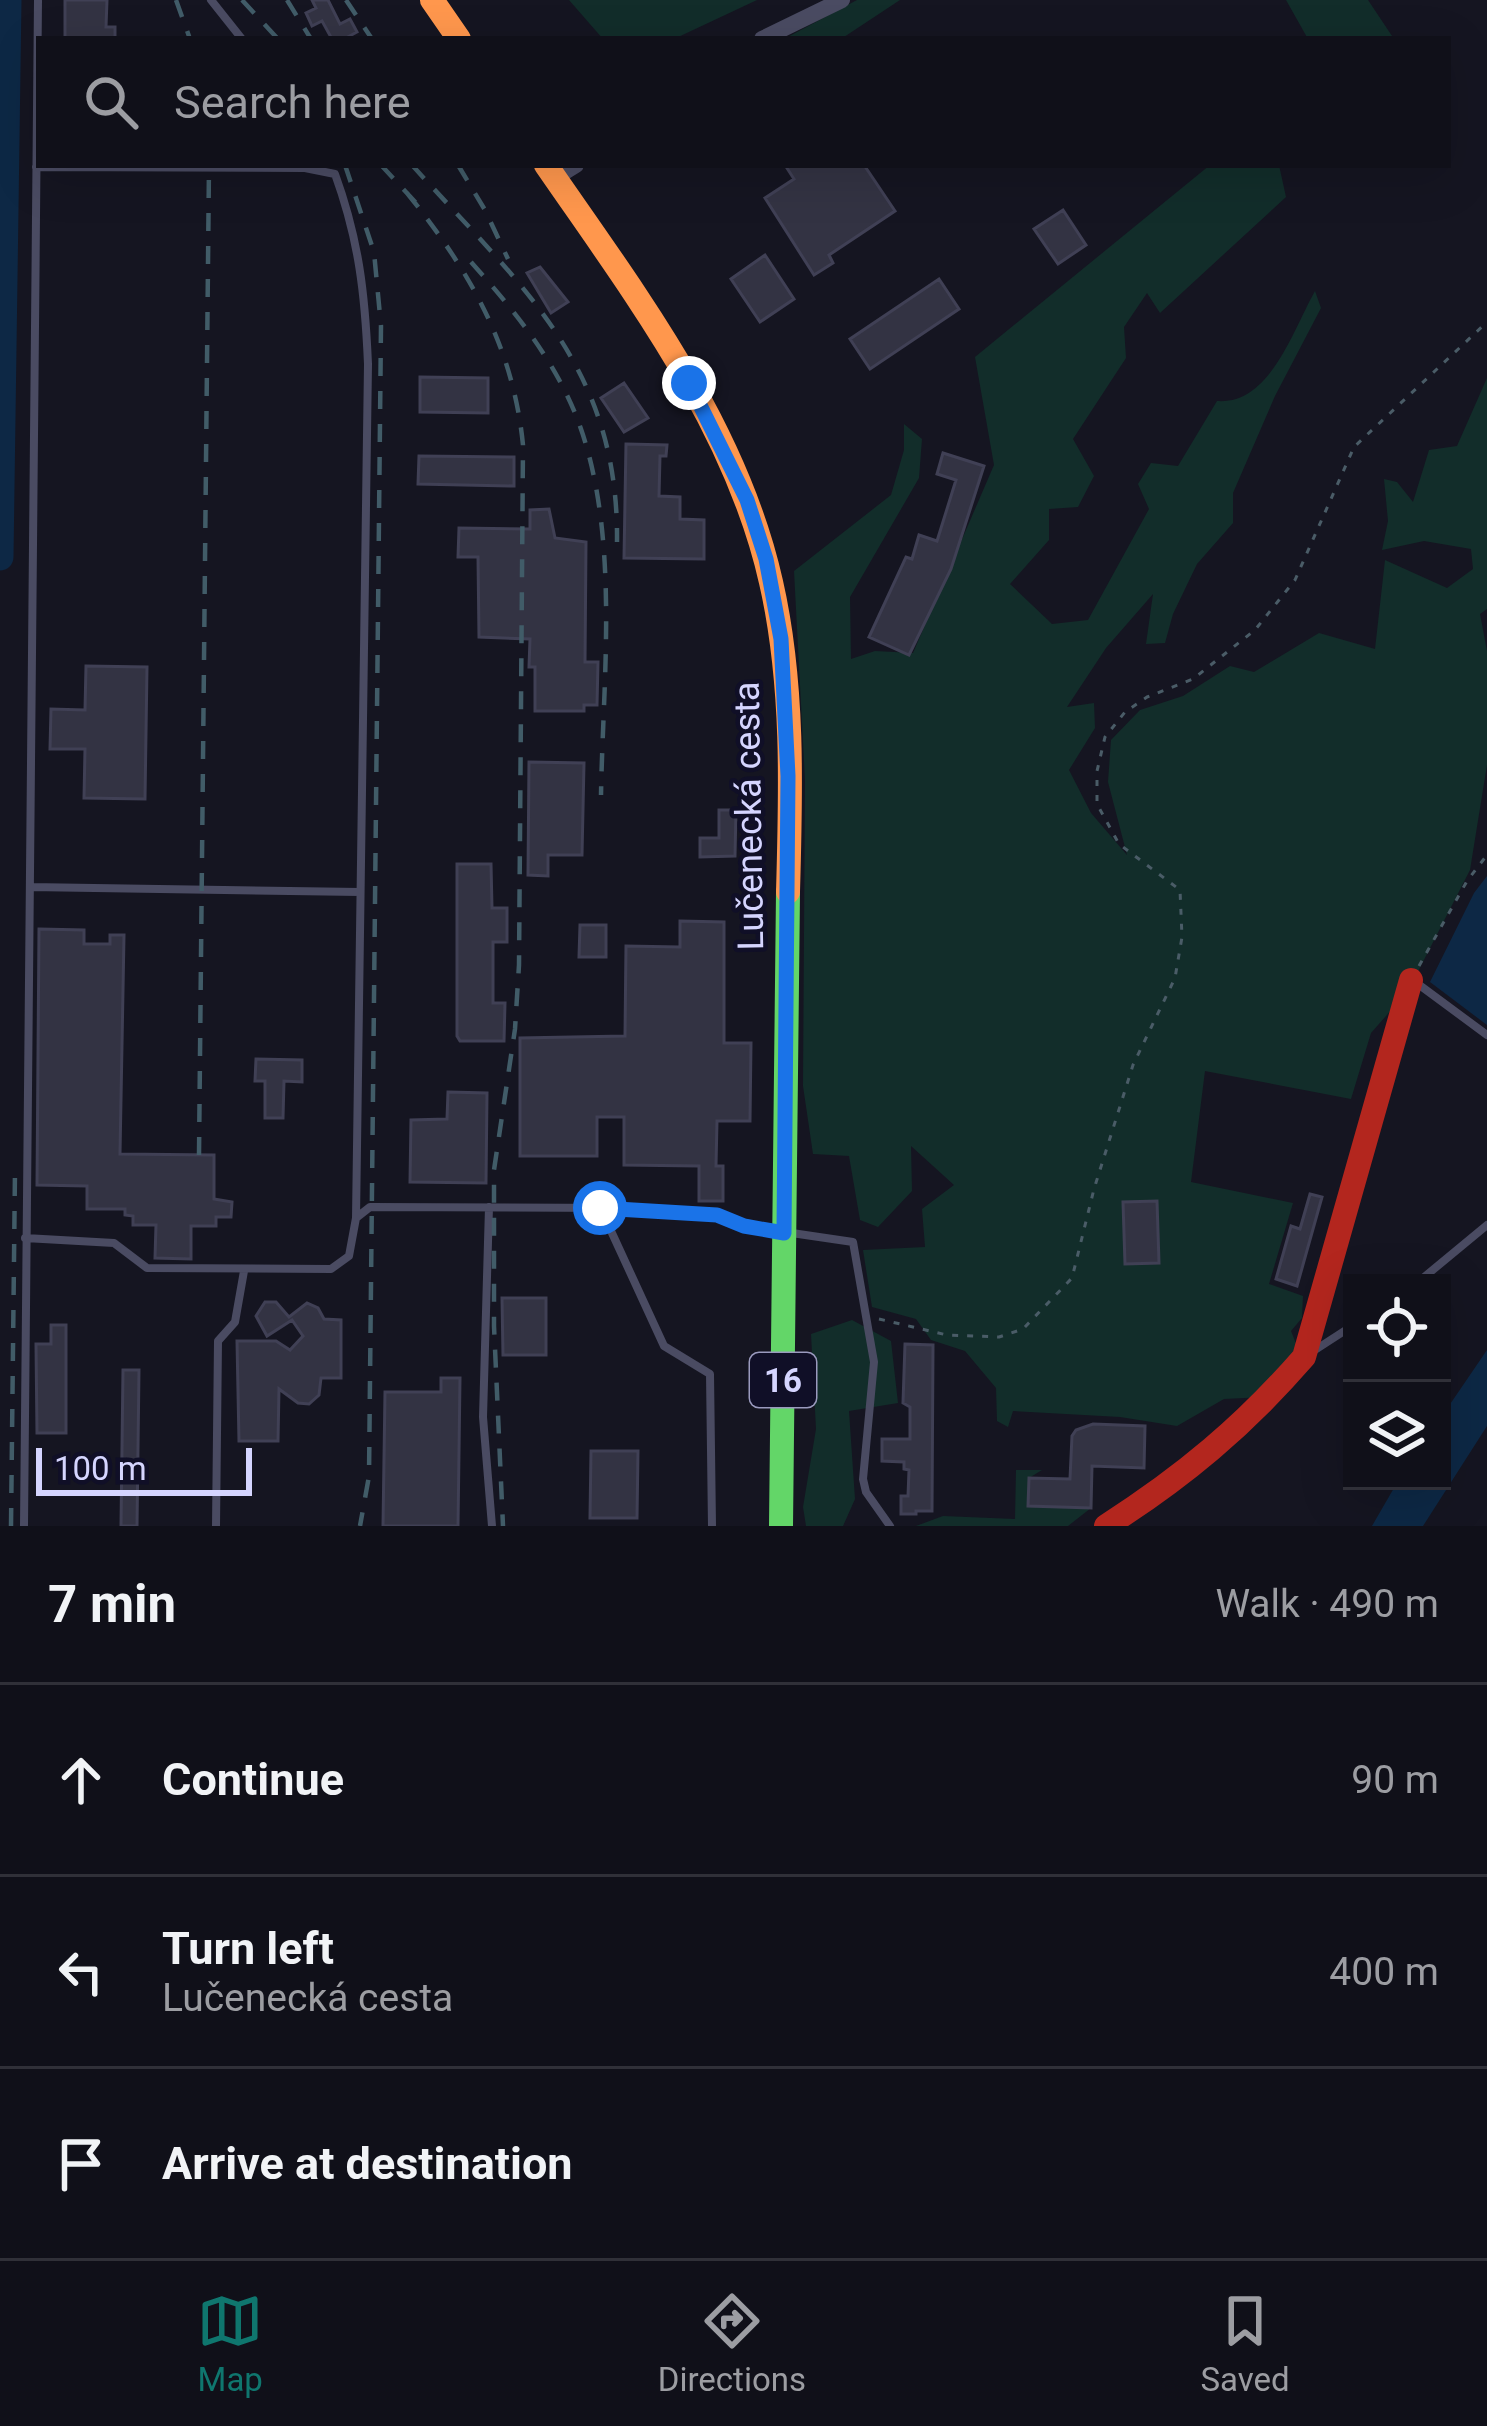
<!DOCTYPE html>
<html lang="en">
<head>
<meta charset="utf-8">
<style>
	body { margin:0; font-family:Roboto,sans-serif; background:#1e1e26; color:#f1f3f6 }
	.controls { position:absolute; right:36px; bottom:36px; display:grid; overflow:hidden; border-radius:0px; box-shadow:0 12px 48px #0002 }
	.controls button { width:108px; height:108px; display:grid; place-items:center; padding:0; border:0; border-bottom:3px solid #303038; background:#101019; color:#f1f3f6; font:60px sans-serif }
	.scale { position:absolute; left:36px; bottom:30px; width:216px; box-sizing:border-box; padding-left:12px; border:6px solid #d5d5ff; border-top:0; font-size:33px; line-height:42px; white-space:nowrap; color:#d5d5ff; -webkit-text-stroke:9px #100f27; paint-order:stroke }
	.stop { position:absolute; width:36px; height:36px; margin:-27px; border:9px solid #1a73e8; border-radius:50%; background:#fff }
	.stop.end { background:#1a73e8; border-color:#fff; box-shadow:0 3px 12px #0008 }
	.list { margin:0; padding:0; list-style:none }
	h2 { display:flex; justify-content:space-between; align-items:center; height:156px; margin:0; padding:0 48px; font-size:51px }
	h2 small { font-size:39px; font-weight:400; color:#9c9da2 }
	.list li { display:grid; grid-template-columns:78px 1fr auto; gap:36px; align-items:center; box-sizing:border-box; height:192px; padding:0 48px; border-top:3px solid #303038 }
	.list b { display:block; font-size:45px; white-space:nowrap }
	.list p { margin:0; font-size:39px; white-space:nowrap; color:#9c9da2 }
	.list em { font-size:39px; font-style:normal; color:#9c9da2 }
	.icon { flex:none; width:66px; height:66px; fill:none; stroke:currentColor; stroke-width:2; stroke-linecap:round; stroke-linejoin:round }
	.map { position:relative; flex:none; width:1487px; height:1526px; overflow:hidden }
	.search { position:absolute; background:#101019; box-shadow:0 12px 48px #0002; left:36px; right:36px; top:36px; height:132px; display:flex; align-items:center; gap:30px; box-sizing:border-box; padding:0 42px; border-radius:0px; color:#9c9da2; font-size:45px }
	.sheet { height:732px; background:#101019 }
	nav { display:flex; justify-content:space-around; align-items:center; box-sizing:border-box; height:168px; border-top:3px solid #303038; background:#101019; font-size:33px; color:#9c9da2 }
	nav a { display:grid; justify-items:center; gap:6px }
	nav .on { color:#0f766e }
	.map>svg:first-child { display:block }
	.green { fill:#122d2a }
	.water { fill:#0d2845 }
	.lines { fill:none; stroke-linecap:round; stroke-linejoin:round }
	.river { stroke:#0d2845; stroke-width:27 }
	.building { fill:#333343; stroke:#404055; stroke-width:3 }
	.path { stroke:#4a5c67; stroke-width:3; stroke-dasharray:6 9; stroke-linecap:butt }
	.lane { stroke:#4a4b62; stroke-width:8 }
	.street { stroke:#4a4b62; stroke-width:16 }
	.fast { stroke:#63d668; stroke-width:24 }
	.slow { stroke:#ff974d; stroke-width:24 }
	.jam { stroke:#b3261e; stroke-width:24 }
	.rail { stroke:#415c68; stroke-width:4.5; stroke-dasharray:18 15; stroke-linecap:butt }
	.route { stroke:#1a73e8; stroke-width:15 }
	.labels { text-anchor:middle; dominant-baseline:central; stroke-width:9; stroke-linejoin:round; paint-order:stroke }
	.shield { fill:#100f27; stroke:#9a9abe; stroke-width:3 }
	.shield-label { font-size:33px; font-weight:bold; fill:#d5d5ff }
	.street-label { font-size:36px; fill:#d5d5ff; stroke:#100f27 }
</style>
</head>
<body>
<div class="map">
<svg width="1487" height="1526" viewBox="0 0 1487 1526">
	<rect width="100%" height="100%" fill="#151521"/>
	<!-- green -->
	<path class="green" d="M569,0H757L674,39H603Z
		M857,0H900L841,39H784Z
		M1286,0H1368L1394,39H1308Z
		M1210,165H1279L1286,197L1160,313L1147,293L1124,327L1126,358L1073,439L1094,476L1078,507L1049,509V540L1010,584L1052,624L1088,620L1149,509L1138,484L1151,463L1178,466L1217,401C1270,405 1293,330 1315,291L1321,308L1275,396L1233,493V523L1197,564L1173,614L1165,643L1146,644L1153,594L1106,648L1067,707L1094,703L1095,728L1069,770L1091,813L1127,855L1108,782L1111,740L1140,710L1183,696L1230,666L1254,672L1319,633L1375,649L1385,560L1447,588L1473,569L1471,549L1424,541L1382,550L1388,521L1384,479L1397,482L1413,502L1429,450L1457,446L1487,378V609L1480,614L1487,651V765L1470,870L1408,991L1371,1033L1351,1099L1205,1071L1191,1182L1293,1203L1269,1284L1303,1296L1302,1318L1291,1331L1299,1351L1265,1397L1224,1399L1177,1426L1120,1417L1013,1411L1008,1427L997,1421L996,1388L965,1351L931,1340L916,1319L872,1307L863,1250L925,1247L922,1209L954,1185L911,1146L912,1191L878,1227L860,1220L849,1156L813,1154L803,1086L805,780L794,571L891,495L904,450V424L922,439L919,478L850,597L851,659L875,651L913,653L994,465L975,357Z
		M852,1320L891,1341L898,1403L849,1411L855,1499L843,1526H806L803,1507L816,1429L811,1334Z
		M1016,1470H1042L1029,1478V1506L1091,1508L1068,1526H916L943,1516L1015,1519Z"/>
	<!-- water -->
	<path class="water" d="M1487,876V1025L1430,982L1474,893Z
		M1487,1350V1426L1423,1526H1372L1398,1481H1442V1416Z"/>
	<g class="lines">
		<!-- river -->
		<path class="river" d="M0,557L8,0"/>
	</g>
	<!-- building -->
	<path class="building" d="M65,0H107L106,27H115V39H65Z
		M312,0H328L340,24L350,19L357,32L344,39H332L322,21L312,26L306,13L316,8Z
		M785,165H864L895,211L829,255L833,263L814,275L765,198L794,179Z
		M1063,210L1086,245L1058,264L1034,229Z
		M765,255L794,299L760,322L731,279Z
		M540,267L568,302L551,313L527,273Z
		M939,279L959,309L870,369L850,339Z
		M420,377L488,378V413L420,412Z
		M624,383L648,418L624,432L601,398Z
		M626,444L667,445L666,456H660L659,496L680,497V519L704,520V559L624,558Z
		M943,453L984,466L951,569L909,655L869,637L906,557L912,559L919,535L937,541L956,480L937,474Z
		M419,456L514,457V486L418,484Z
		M549,509L555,538L586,542L585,662H598L597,705H584V711H535V667H529L530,639L479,637L478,557H458L459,528L530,529V510Z
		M86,666L147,667L145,799L84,798L85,749H50L51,709L85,710Z
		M529,762L584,763L582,855H548V876L528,875Z
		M719,810H736L735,856L700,857V838H719Z
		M457,864H491L492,908H507V942H493V1003H505L504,1041H460L457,1036Z
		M680,921L724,922V1043H751L750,1121H717L716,1166H723V1201H699V1166L624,1165V1117H597V1156H520V1038L625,1036L626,946L680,947Z
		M580,925H606V957H579Z
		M39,929L84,930V944H110V935H124L120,1154L214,1155V1199L232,1202L231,1217H216V1226H191V1259L155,1258L156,1225H133V1216L125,1215V1209H87V1186L37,1185Z
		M256,1059L302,1060V1082L284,1081L283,1118H265V1081H255Z
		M448,1092L487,1093L486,1183L410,1182L411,1120L447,1119Z
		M1310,1194L1322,1197L1297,1286L1276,1279L1291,1226L1300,1229Z
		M1157,1201L1159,1263L1125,1264L1123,1202Z
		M502,1298H546V1355H503Z
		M265,1302H276L289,1317L307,1303L318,1308L324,1319L341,1320V1378H321L319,1395L309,1404L298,1403L279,1389L278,1441H239L237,1341H276L290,1350L303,1336L292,1320L267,1336L256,1316Z
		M51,1325H66V1433H37L36,1344H51Z
		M905,1344L933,1345L932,1511H916V1514H901V1496H908L909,1470L904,1469V1462L882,1461V1439H910V1407L903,1403Z
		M123,1370H139L137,1526H121Z
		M441,1378H460L458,1526H383L385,1392H441Z
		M1093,1424L1145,1426L1144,1468L1092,1466L1091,1508L1028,1506L1029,1478L1070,1479L1072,1436L1076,1430Z
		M591,1451H638L637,1518H590Z"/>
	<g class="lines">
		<!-- path -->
		<path class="path" d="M1419,966L1467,881L1487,855
			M879,1319L947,1335L999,1337L1023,1329L1072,1278L1094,1189L1133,1065L1175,978L1182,937L1180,890L1119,844L1097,804V771L1105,737L1125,712L1147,697L1193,679L1255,630L1295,580L1354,447L1487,322"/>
		<!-- lane -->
		<path class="lane" d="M211,0L242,39
			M36,167L305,168L335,174C359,240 365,294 368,364L356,1218
			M30,887L360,892
			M1418,984L1487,1035
			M489,1207L483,1417L492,1526
			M600,1207L664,1346L710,1374L712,1526
			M25,1238L114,1243L147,1268L331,1269L349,1256L356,1218L370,1207L620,1208L717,1215L744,1226L853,1242L874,1362L863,1479L866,1492L890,1526
			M1417,1283L1487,1225
			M1315,1350L1352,1326
			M24,1526L38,0
			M216,1526L218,1341L235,1322L244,1271"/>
		<!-- street -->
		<path class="street" d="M762,39L842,0
			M555,178L576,165"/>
		<!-- fast -->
		<path class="fast" d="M781,1526L788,892"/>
		<!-- slow -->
		<path class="slow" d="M432,0L459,39
			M546,165C635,294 736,426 771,582C794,683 791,789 788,892"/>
		<!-- jam -->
		<path class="jam" d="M1106,1526C1183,1477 1244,1426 1304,1357L1411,980"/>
		<!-- rail -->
		<path class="rail" d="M176,0L190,39
			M242,0L278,39
			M287,0L311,39
			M346,0L372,39
			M345,165L374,252L381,326L369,1476L360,1526
			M381,165L418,205
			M412,165C521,286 619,366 617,542
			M458,165L485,210L508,259
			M407,193C469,270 513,345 523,445L519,965L515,1029L494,1170V1326L503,1526
			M471,262C512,308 551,355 575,413C621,527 603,674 601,795
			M199,1155L209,165
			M11,1526L15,1170"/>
	</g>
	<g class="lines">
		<!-- route -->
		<path class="route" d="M600,1208L717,1215L744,1226L784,1233L788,776L781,639L766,559L747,500L689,383"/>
	</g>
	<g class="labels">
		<!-- shield labels -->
		<rect class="shield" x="750" y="1353" width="66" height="54" rx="9"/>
		<g class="shield-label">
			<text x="783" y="1380">16</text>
		</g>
		<!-- street labels -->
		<g class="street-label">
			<text transform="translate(749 816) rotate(-91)">Lučenecká cesta</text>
		</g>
	</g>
</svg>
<div class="controls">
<button><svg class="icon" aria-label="locate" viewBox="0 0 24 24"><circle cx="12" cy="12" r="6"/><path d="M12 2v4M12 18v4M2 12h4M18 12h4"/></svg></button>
<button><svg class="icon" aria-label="layers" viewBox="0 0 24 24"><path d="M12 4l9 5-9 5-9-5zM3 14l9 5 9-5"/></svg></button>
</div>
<div class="scale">100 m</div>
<div class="stop" style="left:600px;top:1208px"></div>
<div class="stop end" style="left:689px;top:383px"></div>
<div class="search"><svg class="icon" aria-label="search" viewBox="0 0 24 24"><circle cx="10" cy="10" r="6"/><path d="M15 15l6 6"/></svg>Search here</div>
</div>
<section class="sheet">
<h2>7 min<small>Walk · 490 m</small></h2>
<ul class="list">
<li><svg class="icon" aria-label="ahead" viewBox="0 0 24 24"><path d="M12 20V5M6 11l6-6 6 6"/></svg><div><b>Continue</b></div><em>90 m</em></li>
<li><svg class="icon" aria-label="left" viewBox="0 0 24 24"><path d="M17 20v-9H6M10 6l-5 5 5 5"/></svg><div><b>Turn left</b><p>Lučenecká cesta</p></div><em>400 m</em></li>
<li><svg class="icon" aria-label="arrive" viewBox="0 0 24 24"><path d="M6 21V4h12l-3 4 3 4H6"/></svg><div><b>Arrive at destination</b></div></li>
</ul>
</section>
<nav>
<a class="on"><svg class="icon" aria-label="map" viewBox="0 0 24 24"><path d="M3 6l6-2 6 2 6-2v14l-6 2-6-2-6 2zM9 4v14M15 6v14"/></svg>Map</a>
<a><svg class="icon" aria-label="directions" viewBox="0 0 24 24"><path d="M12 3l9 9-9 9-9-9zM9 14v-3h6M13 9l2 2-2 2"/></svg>Directions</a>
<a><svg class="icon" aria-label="saved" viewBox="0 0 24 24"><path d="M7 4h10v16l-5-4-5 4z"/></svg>Saved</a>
</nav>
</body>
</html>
